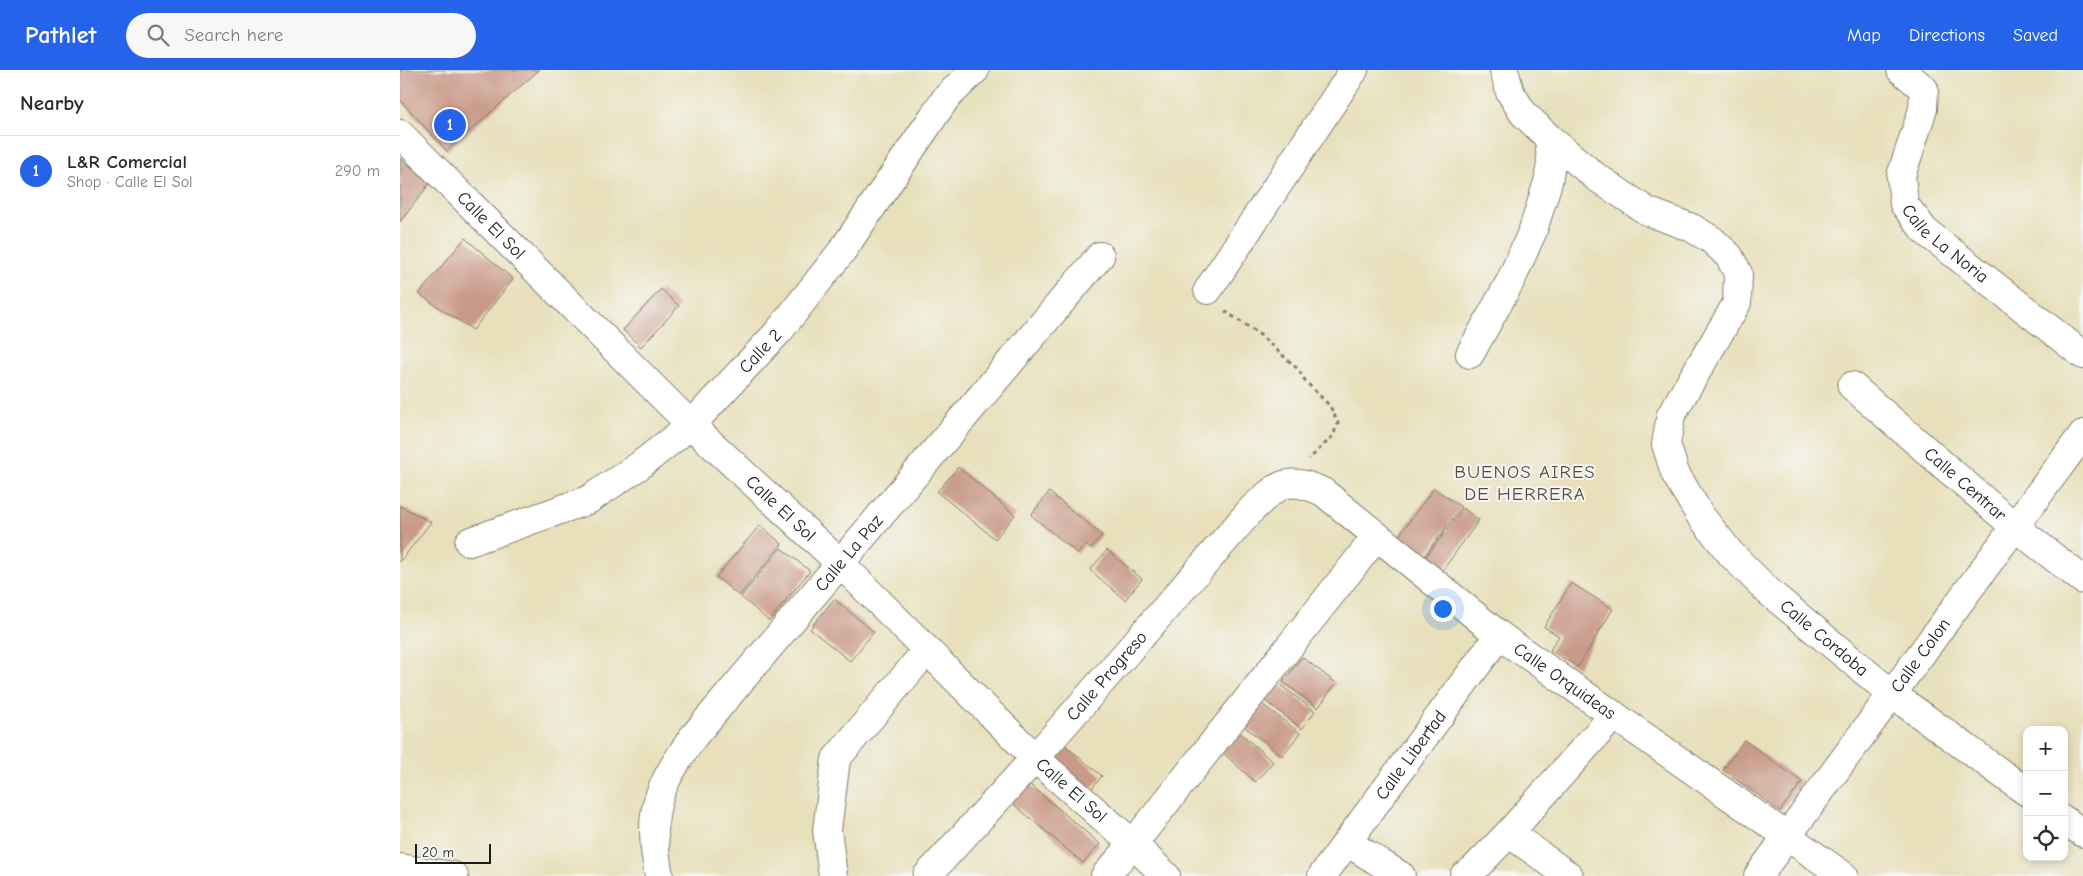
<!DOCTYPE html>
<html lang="en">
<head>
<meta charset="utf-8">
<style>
	body { margin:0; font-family:"Comic Neue",sans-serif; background:#f7f7f7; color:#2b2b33 }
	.controls { position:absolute; right:15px; bottom:15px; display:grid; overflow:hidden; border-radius:10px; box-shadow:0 2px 8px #0003 }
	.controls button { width:45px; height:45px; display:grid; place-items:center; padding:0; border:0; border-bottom:1px solid #e1e1e2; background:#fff; color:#2b2b33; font:25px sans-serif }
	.scale { position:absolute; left:15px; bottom:12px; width:76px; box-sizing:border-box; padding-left:5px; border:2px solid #1c1c1c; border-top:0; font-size:14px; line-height:18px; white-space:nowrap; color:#1c1c1c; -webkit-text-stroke:4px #f6f6f2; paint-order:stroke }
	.you { position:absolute; left:1042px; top:538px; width:18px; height:18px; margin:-12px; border:4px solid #fff; border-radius:50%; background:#1a73e8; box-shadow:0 0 0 8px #1a73e833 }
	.badge { display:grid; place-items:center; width:32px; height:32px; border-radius:50%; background:#2563eb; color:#fff; font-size:16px; font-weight:700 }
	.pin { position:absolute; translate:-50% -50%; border:2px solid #fff; box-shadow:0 1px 5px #0006 }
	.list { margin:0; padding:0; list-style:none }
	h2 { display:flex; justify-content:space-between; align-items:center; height:65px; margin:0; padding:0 20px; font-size:21px }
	h2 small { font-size:16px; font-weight:400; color:#7c7c81 }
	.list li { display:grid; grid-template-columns:32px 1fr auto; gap:15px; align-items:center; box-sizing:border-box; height:70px; padding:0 20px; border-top:1px solid #e1e1e2 }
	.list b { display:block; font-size:19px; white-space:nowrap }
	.list p { margin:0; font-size:16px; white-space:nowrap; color:#7c7c81 }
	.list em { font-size:16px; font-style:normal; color:#7c7c81 }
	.icon { flex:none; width:28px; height:28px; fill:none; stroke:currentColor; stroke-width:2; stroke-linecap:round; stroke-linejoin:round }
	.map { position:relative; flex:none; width:1683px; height:806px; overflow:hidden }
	header { display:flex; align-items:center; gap:30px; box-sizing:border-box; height:70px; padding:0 25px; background:#2563eb; color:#fff }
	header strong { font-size:24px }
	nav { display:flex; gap:28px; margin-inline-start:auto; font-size:18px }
	.search { width:350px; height:45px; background:#f7f7f7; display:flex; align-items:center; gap:12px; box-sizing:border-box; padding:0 18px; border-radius:28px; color:#7c7c81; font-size:19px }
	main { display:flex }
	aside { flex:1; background:#fff }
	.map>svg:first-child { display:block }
	.building { fill:#c99a89 }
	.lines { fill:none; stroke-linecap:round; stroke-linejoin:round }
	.minor-casing { stroke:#827e6c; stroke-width:30 }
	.path { stroke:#827e6c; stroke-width:3; stroke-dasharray:4 4; stroke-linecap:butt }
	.minor { stroke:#fff; stroke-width:28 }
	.labels { text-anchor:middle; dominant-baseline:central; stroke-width:4; stroke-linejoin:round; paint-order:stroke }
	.street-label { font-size:18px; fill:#1c1c1c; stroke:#f6f6f2 }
	.neighbourhood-label { font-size:19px; letter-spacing:1px; fill:#594842; stroke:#f6f6f2 }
</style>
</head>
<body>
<header>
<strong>Pathlet</strong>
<div class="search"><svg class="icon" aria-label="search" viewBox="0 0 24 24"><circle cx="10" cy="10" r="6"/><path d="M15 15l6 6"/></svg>Search here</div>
<nav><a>Map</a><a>Directions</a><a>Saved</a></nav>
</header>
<main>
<aside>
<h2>Nearby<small></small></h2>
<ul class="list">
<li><span class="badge">1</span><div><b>L&amp;R Comercial</b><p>Shop · Calle El Sol</p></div><em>290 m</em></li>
</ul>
</aside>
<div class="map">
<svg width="1683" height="806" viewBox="0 0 1683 806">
	<rect width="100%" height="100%" fill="#f6f6f2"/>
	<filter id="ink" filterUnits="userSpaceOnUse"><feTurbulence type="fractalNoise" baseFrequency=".02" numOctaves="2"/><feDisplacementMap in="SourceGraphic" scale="10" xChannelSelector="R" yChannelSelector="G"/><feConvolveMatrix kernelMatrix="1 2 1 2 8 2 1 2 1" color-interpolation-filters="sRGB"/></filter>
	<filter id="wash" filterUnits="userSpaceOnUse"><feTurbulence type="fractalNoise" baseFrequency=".0096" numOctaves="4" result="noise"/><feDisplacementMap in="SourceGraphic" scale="20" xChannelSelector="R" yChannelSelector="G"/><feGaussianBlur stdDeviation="1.12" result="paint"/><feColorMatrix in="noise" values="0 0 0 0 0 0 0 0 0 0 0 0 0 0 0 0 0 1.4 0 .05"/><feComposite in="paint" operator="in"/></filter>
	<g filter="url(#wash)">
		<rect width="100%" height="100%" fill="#e8e0bb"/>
		<g id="blocks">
			<!-- building -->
			<path class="building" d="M0,0H139L47,81L0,30Z
				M0,88L30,113L0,152Z
				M65,168L113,209L73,260L19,224Z
				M261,219L279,236L241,277L223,260Z
				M558,397L615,445L595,469L537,422Z
				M1034,418L1061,437L1021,491L994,472Z
				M649,422L702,465L690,479L685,474L678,484L631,445Z
				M0,436L31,452L0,492Z
				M1063,438L1079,450L1040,504L1023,491Z
				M360,455L382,474L339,526L316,507Z
				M381,478L410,501L369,551L341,527Z
				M707,480L742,509L725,530L690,500Z
				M1171,513L1213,539L1178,597L1150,580L1159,566L1144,557Z
				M434,529L474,562L450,591L410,559Z
				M902,587L936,613L918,638L883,612Z
				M876,612L915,641L902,659L863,629Z
				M858,631L900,663L882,686L840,653Z
				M836,659L873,692L855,712L819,679Z
				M1344,670L1402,712L1380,741L1323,700Z
				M661,672L702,706L689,722L648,689Z
				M627,712L700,774L683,793L610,731Z"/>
		</g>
	</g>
	<g filter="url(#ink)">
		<use href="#blocks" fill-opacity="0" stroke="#827e6c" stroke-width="1"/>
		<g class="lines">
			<defs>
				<g id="minor">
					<path id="s1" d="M1104,0L1110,22L1123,43L1149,68L1196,107L1247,141L1292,158L1312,170L1329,186L1338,203L1337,233L1271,345L1266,374L1275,403L1300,445L1331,484L1369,522L1492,624L1627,722"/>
					<path id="s2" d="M1501,0L1524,19L1523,39L1501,106L1504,134L1525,161L1683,285"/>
					<path id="s3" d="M0,64L291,355L440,493L635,688L733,774L766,806"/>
					<path d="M808,220L954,0"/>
					<path d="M1070,284L1111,210L1133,160L1148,112L1151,93L1149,68"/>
					<path id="s4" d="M1452,316L1615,457L1683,510"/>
					<path id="s5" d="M69,472L188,430L239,396L291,355L379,261L442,181L546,28L575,0"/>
					<path d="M1664,750L1683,763"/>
					<path d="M1109,763L1169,806"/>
					<path d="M947,772L1001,806"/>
					<path d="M0,798L54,806"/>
					<path id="s6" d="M259,806C247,740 256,721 293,667L700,186"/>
					<path d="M433,806L427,760L436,689L527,580"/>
					<path id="s7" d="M527,806L635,688L852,439C880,413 887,406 923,422L1099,565L1444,806"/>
					<path d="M705,806L733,774L977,466"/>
					<path id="s8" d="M922,806L1099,565"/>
					<path d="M1064,806L1073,800L1109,763L1214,645"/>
					<path id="s9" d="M1358,806L1683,364"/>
				</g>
			</defs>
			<!-- minor casing -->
			<use href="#minor" class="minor-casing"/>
			<!-- path -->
			<path class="path" d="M825,241L860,265L898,299L906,312L930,336L938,353L933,366L909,389"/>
			<!-- minor -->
			<use href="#minor" class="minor"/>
		</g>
	</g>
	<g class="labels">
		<!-- street labels -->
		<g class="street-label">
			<text stroke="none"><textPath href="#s3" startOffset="129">Calle El Sol</textPath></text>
			<text stroke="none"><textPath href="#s2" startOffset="206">Calle La Noria</textPath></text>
			<text stroke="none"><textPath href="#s5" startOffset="355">Calle 2</textPath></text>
			<text stroke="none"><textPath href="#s4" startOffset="150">Calle Centrar</textPath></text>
			<text stroke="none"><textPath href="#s3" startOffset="534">Calle El Sol</textPath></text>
			<text stroke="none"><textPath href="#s6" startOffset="390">Calle La Paz</textPath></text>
			<text stroke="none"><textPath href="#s1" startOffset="764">Calle Cordoba</textPath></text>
			<text stroke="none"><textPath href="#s9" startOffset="274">Calle Colon</textPath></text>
			<text stroke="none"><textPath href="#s7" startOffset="269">Calle Progreso</textPath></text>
			<text stroke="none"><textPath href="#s7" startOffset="878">Calle Orquideas</textPath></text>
			<text stroke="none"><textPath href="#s8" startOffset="150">Calle Libertad</textPath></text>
			<text stroke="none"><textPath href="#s3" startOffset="939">Calle El Sol</textPath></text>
		</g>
		<!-- neighbourhood labels -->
		<g class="neighbourhood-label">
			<text x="1125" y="402">BUENOS AIRES<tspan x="1125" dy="22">DE HERRERA</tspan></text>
		</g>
	</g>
</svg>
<div class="controls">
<button>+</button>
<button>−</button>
<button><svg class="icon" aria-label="locate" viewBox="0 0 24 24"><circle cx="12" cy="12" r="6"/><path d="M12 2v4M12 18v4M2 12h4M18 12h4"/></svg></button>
</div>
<div class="scale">20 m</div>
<div class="you"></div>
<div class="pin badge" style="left:50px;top:55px">1</div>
</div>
</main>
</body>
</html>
